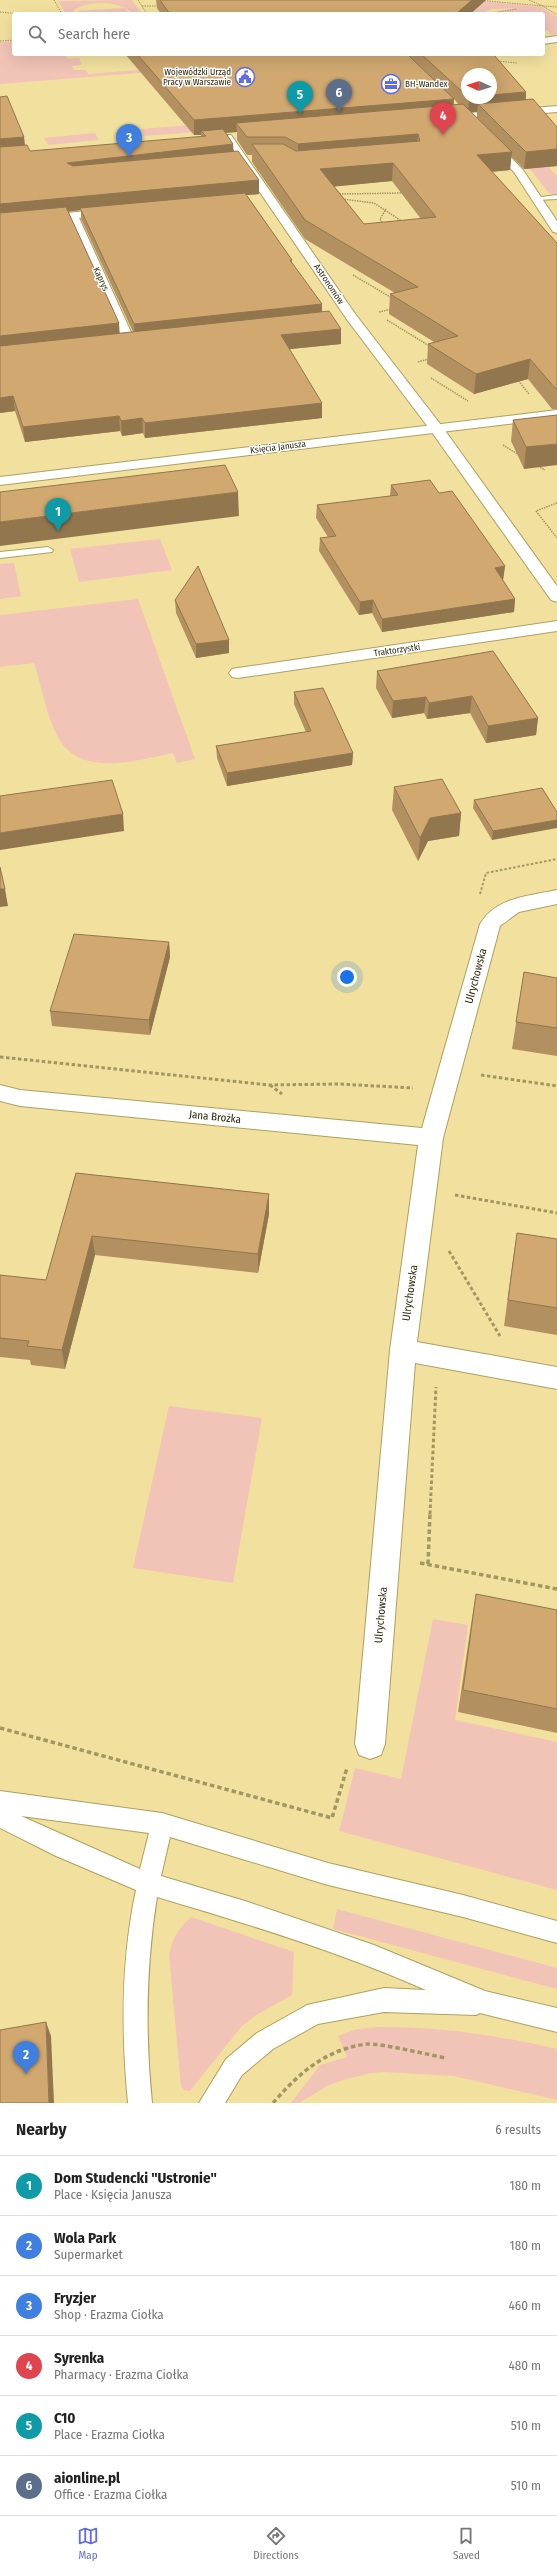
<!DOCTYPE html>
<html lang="en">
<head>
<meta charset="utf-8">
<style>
	body { margin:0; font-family:"Fira Sans Condensed",sans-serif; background:#f6f6f6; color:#222 }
	.compass { position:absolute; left:461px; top:68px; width:36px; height:36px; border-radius:50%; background:#fff; box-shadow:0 4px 16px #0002; rotate:273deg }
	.you { position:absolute; left:347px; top:977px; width:14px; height:14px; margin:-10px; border:3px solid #fff; border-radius:50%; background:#1a73e8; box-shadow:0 0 0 6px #1a73e833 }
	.badge { display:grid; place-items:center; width:26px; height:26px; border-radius:50%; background:#606be3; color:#fff; font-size:13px; font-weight:700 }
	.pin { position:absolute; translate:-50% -33px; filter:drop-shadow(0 1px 2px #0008) }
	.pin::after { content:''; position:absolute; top:21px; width:14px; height:12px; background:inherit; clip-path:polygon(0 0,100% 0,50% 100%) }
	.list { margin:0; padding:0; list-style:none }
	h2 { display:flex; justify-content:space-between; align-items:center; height:52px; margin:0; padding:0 16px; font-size:17px }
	h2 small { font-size:13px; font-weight:400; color:#767676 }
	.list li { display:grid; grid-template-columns:26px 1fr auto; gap:12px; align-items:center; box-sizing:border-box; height:60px; padding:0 16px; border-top:1px solid #e0e0e0 }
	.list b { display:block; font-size:15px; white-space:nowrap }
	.list p { margin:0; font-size:13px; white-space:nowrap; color:#767676 }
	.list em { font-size:13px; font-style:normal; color:#767676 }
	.icon { flex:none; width:22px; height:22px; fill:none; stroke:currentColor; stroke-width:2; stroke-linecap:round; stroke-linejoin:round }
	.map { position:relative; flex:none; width:557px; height:2103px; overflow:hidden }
	.search { position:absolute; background:#fff; box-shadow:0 4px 16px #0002; left:12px; right:12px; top:12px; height:44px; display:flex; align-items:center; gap:10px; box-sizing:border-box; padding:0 14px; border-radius:4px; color:#767676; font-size:15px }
	.sheet { height:412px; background:#fff }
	nav { display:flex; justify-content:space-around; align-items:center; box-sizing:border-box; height:56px; border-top:1px solid #e0e0e0; background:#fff; font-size:11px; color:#767676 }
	nav a { display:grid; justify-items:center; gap:2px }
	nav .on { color:#606be3 }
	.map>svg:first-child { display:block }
	.green { fill:#f2c3b7 }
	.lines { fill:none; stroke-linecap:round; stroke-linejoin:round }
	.lane-casing { stroke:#af9f5e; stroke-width:2 }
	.street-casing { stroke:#af9f5e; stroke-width:2 }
	.secondary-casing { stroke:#af9f5e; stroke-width:2 }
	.path-far4 { stroke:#a29663; stroke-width:1; stroke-dasharray:1.5 1; stroke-linecap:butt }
	.path-far3 { stroke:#a29663; stroke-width:1.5; stroke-dasharray:1.5 1; stroke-linecap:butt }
	.path-far2 { stroke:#a29663; stroke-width:2; stroke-dasharray:2.5 2; stroke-linecap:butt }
	.path-far1 { stroke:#a29663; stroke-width:3; stroke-dasharray:3.5 2.5; stroke-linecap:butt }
	.path { stroke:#a29663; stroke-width:3.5; stroke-dasharray:4.5 3; stroke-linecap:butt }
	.lane { fill:#fff; fill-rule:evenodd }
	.street { fill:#fff; fill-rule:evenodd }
	.secondary { fill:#fff; fill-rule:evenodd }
	.wall { fill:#b39060; fill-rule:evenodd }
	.shaded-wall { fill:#92764e }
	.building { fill:#d0a870; stroke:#92764e; fill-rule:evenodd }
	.labels { text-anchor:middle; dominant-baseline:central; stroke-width:3; stroke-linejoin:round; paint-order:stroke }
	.far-poi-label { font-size:9px; fill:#30290e; stroke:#fff; text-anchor:end }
	.far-street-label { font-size:9px; fill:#30290e; stroke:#fff }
	.street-label { font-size:11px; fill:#30290e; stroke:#fff }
</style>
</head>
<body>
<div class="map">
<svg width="557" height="2103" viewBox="0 0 557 2103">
	<rect width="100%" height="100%" fill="#f2e19e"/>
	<!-- green -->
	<path class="green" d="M132,0L142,14H133C122,0 88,0 74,10V14H66L58,1Z
		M372,0H473L542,7L557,17V34L552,36L548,31H543V14H487L517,8L491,9L480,14H386Z
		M125,8L129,14H79L78,11Z
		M14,41V54H65L68,59L79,58L82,65L72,66L74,70H86L88,74L227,63L290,61L0,84V42Z
		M192,125L196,132L145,136L141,129Z
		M95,133L99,140L48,145L44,138Z
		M540,156L557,177V195L549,193L522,159Z
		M160,539L172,570L79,582L70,549Z
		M14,563L21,596L0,599V564Z
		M138,599L195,759L177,763L173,753C138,760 82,778 59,739C46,716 42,687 34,663L0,667V615Z
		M169,1406L262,1418L233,1583L133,1568Z
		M433,1619L468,1625L455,1720L557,1742V1890L339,1831L355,1768L401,1779Z
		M337,1909L557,1968V1989L333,1929Z
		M191,1917L294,1952L292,1995L256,2015L241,2027L190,2091L184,2090L181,2086L169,1955C172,1938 179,1928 191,1917Z
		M375,2027C437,2026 497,2035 557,2049V2100L454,2076L384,2072L371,2073L343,2080L327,2086L299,2103H291L320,2065L347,2057L338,2036L354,2030Z"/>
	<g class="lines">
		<defs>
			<path id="lane" d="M557,195V199L537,200L533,198Z
				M48,547L53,550L52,552L0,558V552Z
				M0,1791L162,1813L328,1863L463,1895L557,1921V1943L463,1917L328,1885L170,1837L161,1876L245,1901L374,1945L485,1991L557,2008V2032L480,2013L476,2015L384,2012L318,2024L273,2049L242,2075L225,2103H199L226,2059L257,2033L307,2005L384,1988L426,1990C339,1952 248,1924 157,1897C146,1966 145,2033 152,2103H128C121,2031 121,1960 136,1890L56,1856L0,1828ZM21,1816L149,1833L140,1869Z"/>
			<path id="street" d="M557,36V42L543,44V38Z
				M557,106V112L444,121L439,118L444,115Z
				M223,135H231L356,315L441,425L557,586V602L551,600L431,431L348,321L222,137Z
				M486,140H494L523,170L557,221V233L553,232L514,172L486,144Z
				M110,209L114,210V214L79,218L136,343L130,347L124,343L68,219L0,225V219Z
				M557,621V631L238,678L232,677L229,673L232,669L238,668Z
				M557,890V904L519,912L500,926L443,1138L417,1342L557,1367V1389L415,1363L385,1744L381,1755L370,1759L359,1755L355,1744L390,1350L418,1145L20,1106L0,1101V1085L20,1090L422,1128L480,924C496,897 529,896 557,890Z"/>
			<path id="secondary" d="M557,410V418L0,485V477Z"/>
		</defs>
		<!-- lane casing -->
		<use href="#lane" class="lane-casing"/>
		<!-- street casing -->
		<use href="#street" class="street-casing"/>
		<!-- secondary casing -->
		<use href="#secondary" class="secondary-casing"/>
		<!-- path-far4 -->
		<path class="path-far4" d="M54,0L62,14
			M138,0L147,14
			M477,0L543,6L557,15
			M529,0L543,6L557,7
			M142,6H160
			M0,12L19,14
			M485,14L516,9
			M14,27V34
			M0,41L14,40
			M498,61L517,63
			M127,132L132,139"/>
		<!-- path-far3 -->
		<path class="path-far3" d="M337,194L404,193
			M342,199L374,203L403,222
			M383,225L380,219L386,209
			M353,275L392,298
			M379,312L392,309
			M387,320L431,347
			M418,362L429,359
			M431,378L468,401
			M517,379L529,394
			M503,445L519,455
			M538,466L545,470
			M557,503L536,511L557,538"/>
		<!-- path-far2 -->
		<path class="path-far2" d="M480,894L486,873L557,859"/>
		<!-- path-far1 -->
		<path class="path-far1" d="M0,1057L269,1085L339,1084L413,1088
			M481,1075L557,1086
			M270,1085L282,1094
			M455,1195L557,1213
			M449,1251L500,1336
			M430,1514L436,1387"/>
		<!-- path -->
		<path class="path" d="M420,1563L557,1589
			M428,1564L430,1513
			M0,1728L332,1818L347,1768
			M273,2103C299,2073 326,2049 367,2044C381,2043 429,2055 446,2058"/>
		<!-- lane -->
		<use href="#lane" class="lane"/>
		<!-- street -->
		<use href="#street" class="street"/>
		<!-- secondary -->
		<use href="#secondary" class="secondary"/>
	</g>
	<!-- wall -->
	<path class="wall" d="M156,0H486L470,14H161L157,8Z
		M125,54H493L526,92V100L557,127V166L524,169L511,156L510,170L492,172L557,243V409H552L528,379L474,394L427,364L428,344L434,342L389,314L390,294L395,293L305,239L252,162V155H247L237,140V132L226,133L234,151L259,194L246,195L292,260V263L322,312L341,344L289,349L322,418L145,438L143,433L122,436L120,431L25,442L15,411L0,413V97L24,137L25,145L30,151L201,137V135H194ZM467,74L491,98H467ZM454,99L459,105H453ZM471,112H477V118ZM392,181L421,219L364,224L334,186ZM81,210V219L133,332L119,333V323L68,212Z
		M557,415L524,469L511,441L513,420Z
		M391,485L439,493L505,566L503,580L515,599L514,612L382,632L372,613L359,615L319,551L320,538L328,537L316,518L317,505L390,496Z
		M175,600L229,653L196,658L176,613Z
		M493,651L538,718L536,735L486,743L470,713L427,719L424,713L392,718L376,688L377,671Z
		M294,692L353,753L352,765L227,786L217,758L216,746L306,732L294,704Z
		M394,787L461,813L459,836L428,841L418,861L392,810Z
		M542,788L492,840L473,808L474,800Z
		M169,942L170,957L150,1035L52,1026L50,1011Z
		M524,972L557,978V1056L512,1049Z
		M76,1173L269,1194V1214L258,1273L95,1255L65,1369L31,1365L30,1360L0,1357V1275L46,1280Z
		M517,1233L557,1239V1335L504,1326L513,1259Z
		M476,1594L557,1610V1733L458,1712L472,1618Z"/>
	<!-- shaded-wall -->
	<path class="shaded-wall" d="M472,0H486L470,14H457V13Z
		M526,92L525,107L478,104L477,112H468L469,98H491V95Z
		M454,99L453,114L236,123L237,132L204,134L201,131V135H194V120Z
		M418,134L417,152L298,161V144Z
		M24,137L25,149L0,152V139Z
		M233,144L234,157L69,176L67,163Z
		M557,149V166L524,169L526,152Z
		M512,152L510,170L476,173L477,155Z
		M393,163L392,181L320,188V169Z
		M259,180V194L81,210L80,208L81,210L0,218V204Z
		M322,304V316L135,336L134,324Z
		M119,323L120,338L0,350V336Z
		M341,329V344L281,350V335Z
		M530,359L528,379L474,394L476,374Z
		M13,396L15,411L0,413V398Z
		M322,403V418L145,438V423Z
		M119,416L120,431L25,442L23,427Z
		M142,418L143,433L122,436L121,421Z
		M557,444V465L524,469L526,447Z
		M238,492L239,516L0,546V522Z
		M505,566L503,580L495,568Z
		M515,599L514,612L382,632V619Z
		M373,600L372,613L359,615L360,602Z
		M229,640V653L196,658V644Z
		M472,696L470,713L427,719L429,703Z
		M426,697L424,713L392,718L393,701Z
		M538,718L536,735L486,743L488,726Z
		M353,753L352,765L227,786V773Z
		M461,813L459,836L428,841L418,861L420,838L430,818Z
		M123,814L124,831L0,850V833Z
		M557,820V828L492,840L493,831Z
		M0,889H5L8,906L0,907Z
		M169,942L170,957L150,1035L149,1020Z
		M269,1194V1214L258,1273V1254Z
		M92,1236L95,1255L65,1369L62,1350Z
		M46,2022L51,2036L54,2103H49Z"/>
	<!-- building -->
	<path class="building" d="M160,0H472L457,13L459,14H170Z
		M137,54H407L454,99L194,120Z
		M421,54H493L526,92L491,95V74H467V96Z
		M7,96L24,137L0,139V97Z
		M533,99L557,127V149L526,152L478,104Z
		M463,104L512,152L477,155L557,243V388H555L530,359L476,374L428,344L458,336L390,294L418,287L305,220L252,144H283L296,151L420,141L418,134L298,144L285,137H247L236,123ZM393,163L436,217L364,224L320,169Z
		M223,129L233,144L67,163L73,166L238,151L259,180L0,204V147L27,145L30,151L206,136L201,131Z
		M245,193L292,260H290L322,304L134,324L80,208Z
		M66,207L119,323L0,336V213Z
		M329,311L341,329L281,335L322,403L145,423L142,418L121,421L119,416L23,427L13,396L0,398V346Z
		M557,415V444L526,447L513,420Z
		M225,465L238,492L0,522V492Z
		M430,480L439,493L452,491L505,566L495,568L515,599L382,619L373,600L360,602L320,538L336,536L317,505L398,495L391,485Z
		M198,566L229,640L196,644L175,600Z
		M493,651L538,718L488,726L472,696L429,703L426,697L393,701L377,671Z
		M323,688L353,753L227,773L216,746L311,731L294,692Z
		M442,779L461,813L430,818L420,838L394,787Z
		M112,780L123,814L0,833V796Z
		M542,788L557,812V820L493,831L474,800Z
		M0,867L5,889H0Z
		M74,934L169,942L149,1020L50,1011Z
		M524,972L557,978V1028L516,1022Z
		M76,1173L269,1194L258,1254L92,1236L62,1350L27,1346L29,1341L0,1338V1275L46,1280Z
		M517,1233L557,1239V1308L508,1300Z
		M476,1594L557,1610V1709L463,1690Z
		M46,2022L49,2103H0V2030Z"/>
	<!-- icons -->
	<defs>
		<symbol id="civic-ring" viewBox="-11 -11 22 22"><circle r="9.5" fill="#fff" stroke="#606be3" stroke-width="1.5"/><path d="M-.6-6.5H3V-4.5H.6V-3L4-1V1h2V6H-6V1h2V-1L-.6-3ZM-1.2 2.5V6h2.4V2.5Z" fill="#606be3"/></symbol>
		<symbol id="office-ring" viewBox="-11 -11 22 22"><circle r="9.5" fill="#fff" stroke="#606be3" stroke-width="1.5"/><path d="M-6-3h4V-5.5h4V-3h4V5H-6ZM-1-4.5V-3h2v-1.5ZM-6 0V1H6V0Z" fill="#606be3"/></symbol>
	</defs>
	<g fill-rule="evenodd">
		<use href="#civic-ring" x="234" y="66" width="22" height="22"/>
		<use href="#office-ring" x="380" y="73" width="22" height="22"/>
	</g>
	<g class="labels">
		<!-- far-poi labels -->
		<g class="far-poi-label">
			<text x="231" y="72">Wojewódzki Urząd<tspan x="231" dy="10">Pracy w Warszawie</tspan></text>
			<text x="405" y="84" text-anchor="start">BH-Wandex</text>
		</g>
		<!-- far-street labels -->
		<g class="far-street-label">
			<text transform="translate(101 279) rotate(65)">Kaprys</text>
			<text transform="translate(329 284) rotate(56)">Astronomów</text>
			<text transform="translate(278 447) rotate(-7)">Księcia Janusza</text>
			<text transform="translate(397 650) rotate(-8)">Traktorzystki</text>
		</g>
		<!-- street labels -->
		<g class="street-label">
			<text transform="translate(476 976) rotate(-75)">Ulrychowska</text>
			<text transform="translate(215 1117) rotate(6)">Jana Brożka</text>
			<text transform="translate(410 1293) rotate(-82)">Ulrychowska</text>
			<text transform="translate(381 1615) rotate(-85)">Ulrychowska</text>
		</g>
	</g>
</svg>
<svg class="compass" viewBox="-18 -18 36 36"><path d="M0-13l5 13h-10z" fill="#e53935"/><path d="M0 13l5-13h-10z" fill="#767676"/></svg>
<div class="you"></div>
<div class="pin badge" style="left:58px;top:531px;background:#0f9aa8">1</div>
<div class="pin badge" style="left:26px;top:2074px;background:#3f7fe0">2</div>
<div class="pin badge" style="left:129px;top:157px;background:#3f7fe0">3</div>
<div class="pin badge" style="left:443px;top:135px;background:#e0444e">4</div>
<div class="pin badge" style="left:300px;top:114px;background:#0f9aa8">5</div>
<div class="pin badge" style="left:339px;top:112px;background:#5c6f8a">6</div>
<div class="search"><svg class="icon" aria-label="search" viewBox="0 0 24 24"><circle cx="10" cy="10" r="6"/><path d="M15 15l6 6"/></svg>Search here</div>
</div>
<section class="sheet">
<h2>Nearby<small>6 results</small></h2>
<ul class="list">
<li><span class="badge" style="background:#0f9aa8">1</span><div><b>Dom Studencki &quot;Ustronie&quot;</b><p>Place · Księcia Janusza</p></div><em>180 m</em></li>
<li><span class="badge" style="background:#3f7fe0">2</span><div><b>Wola Park</b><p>Supermarket</p></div><em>180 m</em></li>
<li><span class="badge" style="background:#3f7fe0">3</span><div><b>Fryzjer</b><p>Shop · Erazma Ciołka</p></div><em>460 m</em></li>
<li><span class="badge" style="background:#e0444e">4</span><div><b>Syrenka</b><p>Pharmacy · Erazma Ciołka</p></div><em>480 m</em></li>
<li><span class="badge" style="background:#0f9aa8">5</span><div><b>C10</b><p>Place · Erazma Ciołka</p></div><em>510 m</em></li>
<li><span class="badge" style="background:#5c6f8a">6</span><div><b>aionline.pl</b><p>Office · Erazma Ciołka</p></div><em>510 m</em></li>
</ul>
</section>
<nav>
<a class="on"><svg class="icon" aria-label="map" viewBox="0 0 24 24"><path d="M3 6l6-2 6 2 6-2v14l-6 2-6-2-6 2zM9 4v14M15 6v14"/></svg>Map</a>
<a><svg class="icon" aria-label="directions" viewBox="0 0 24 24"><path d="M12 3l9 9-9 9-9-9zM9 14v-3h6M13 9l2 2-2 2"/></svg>Directions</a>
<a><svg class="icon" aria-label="saved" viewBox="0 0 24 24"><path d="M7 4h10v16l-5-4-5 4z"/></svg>Saved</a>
</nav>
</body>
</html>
